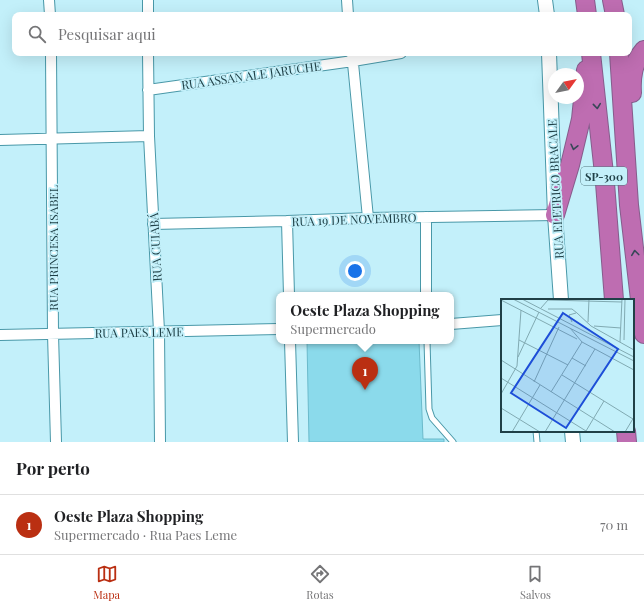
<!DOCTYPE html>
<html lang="pt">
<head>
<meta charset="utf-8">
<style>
	body { margin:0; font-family:"Playfair Display",serif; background:#f2f2f2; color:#202124 }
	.compass { position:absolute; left:548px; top:68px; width:36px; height:36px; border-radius:50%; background:#fff; box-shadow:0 4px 16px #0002; rotate:57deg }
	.you { position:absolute; left:355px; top:271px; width:14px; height:14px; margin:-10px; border:3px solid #fff; border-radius:50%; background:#1a73e8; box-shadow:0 0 0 6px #1a73e833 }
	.badge { display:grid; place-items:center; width:26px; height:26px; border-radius:50%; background:#ba2f12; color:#fff; font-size:13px; font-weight:700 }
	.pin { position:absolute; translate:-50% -33px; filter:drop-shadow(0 1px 2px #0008) }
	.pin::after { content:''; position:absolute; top:21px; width:14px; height:12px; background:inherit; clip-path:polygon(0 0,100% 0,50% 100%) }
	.popup { position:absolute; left:276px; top:292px; width:178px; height:52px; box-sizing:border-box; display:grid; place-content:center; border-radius:8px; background:#fff; filter:drop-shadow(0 1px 3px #0005); font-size:13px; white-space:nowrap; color:#757577 }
	.popup b { font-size:15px; color:#202124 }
	.popup::after { content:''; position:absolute; left:50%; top:100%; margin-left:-8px; border:8px solid transparent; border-top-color:#fff }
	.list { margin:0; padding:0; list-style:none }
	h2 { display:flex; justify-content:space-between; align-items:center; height:52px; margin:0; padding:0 16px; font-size:17px }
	h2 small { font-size:13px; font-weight:400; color:#757577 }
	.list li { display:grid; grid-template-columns:26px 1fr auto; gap:12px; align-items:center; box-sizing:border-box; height:60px; padding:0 16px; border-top:1px solid #e0e0e0 }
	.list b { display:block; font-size:15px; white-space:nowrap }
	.list p { margin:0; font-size:13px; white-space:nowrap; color:#757577 }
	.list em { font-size:13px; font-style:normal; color:#757577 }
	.icon { flex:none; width:22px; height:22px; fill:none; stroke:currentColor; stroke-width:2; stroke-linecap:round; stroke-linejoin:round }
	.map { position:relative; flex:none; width:644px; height:442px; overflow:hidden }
	.search { position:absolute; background:#fff; box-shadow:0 4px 16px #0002; left:12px; right:12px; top:12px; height:44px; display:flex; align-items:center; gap:10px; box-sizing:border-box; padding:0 14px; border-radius:8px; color:#757577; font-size:15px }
	.sheet { height:112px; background:#fff }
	nav { display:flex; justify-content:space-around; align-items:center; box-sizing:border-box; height:56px; border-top:1px solid #e0e0e0; background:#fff; font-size:11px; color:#757577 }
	nav a { display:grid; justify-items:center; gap:2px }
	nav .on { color:#ba2f12 }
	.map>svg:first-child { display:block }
	.building { fill:#8bdaeb; stroke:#6bbacb }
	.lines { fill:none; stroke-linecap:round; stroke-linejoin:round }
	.lane-casing { stroke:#4998a8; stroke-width:7 }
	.street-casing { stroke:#4998a8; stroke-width:12 }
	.secondary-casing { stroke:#4998a8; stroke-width:16 }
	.highway-casing { stroke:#865d8c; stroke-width:20 }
	.lane { stroke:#fff; stroke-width:5 }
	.street { stroke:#fff; stroke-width:10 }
	.secondary { stroke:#fff; stroke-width:14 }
	.highway { stroke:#be6db1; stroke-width:18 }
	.oneway { stroke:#374757 }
	.labels { text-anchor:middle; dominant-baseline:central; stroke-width:3.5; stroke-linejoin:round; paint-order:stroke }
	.shield { fill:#c3f0fa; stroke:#50757d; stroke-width:1 }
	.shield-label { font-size:11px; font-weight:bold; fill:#1f4047 }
	.street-label { font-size:12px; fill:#1f4047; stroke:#c3f0fa }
	.inset-road { fill:none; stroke:#81aab2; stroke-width:1 }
	.view { fill:#1d4ed8; fill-opacity:0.15; stroke:#1d4ed8; stroke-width:2 }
	.inset-edge { fill:none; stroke:#1f4047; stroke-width:2 }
</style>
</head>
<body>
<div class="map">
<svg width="644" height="442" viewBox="0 0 644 442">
	<rect width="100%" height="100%" fill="#c3f0fa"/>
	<!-- building -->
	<path class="building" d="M307,341H419L423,439H444V442H309Z"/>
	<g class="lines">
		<defs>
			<path id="lane" d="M427,341L429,409L432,418L453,442
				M536,431L537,442"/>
			<path id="street" d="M49,0L50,15
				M148,0V15
				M347,0L348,15
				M51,53L53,334L56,442
				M148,53L149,136L159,331L160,442
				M352,53L368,218
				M148,90L353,61L401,53
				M0,140L149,136
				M426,217V295
				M287,221L289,295
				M153,224L287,221L368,218L555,215
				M451,324L502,320
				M0,335L279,329
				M290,341L293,442"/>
			<path id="secondary" d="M545,0L547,15
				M549,53L555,215L561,300
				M572,431L573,442"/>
			<path id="highway" d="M585,0L587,15
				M612,0L615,15
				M591,53L605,183L614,300
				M619,53L629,205L644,334
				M632,93C631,76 633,63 644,50
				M555,215L570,165L581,119L586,70
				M626,431L627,442"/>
		</defs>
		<!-- lane casing -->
		<use href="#lane" class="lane-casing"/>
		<!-- street casing -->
		<use href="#street" class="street-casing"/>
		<!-- secondary casing -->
		<use href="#secondary" class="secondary-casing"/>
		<!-- highway casing -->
		<use href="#highway" class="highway-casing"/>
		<!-- lane -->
		<use href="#lane" class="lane"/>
		<!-- street -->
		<use href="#street" class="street"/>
		<!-- secondary -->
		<use href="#secondary" class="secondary"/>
		<!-- highway -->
		<use href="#highway" class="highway"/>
	</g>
	<!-- one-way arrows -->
	<defs><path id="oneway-chevron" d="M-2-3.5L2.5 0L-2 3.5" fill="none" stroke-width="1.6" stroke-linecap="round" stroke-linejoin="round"/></defs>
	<g class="oneway">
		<use href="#oneway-chevron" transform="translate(597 106) rotate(84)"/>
		<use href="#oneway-chevron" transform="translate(574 147) rotate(103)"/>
		<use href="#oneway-chevron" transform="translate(635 253) rotate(-97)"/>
	</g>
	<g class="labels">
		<!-- shield labels -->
		<rect class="shield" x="581" y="167" width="46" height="18" rx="3"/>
		<g class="shield-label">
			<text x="604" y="176">SP-300</text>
		</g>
		<!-- street labels -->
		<g class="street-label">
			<text transform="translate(251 75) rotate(-8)">RUA ASSAN ALE JARUCHE</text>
			<text transform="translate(555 189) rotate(-93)">RUA ELETRICO BRACALE</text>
			<text transform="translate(354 219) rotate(-2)">RUA 19 DE NOVEMBRO</text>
			<text transform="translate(155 247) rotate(-93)">RUA CUIABÁ</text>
			<text transform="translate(53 248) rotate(-90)">RUA PRINCESA ISABEL</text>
			<text transform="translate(139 332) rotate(-1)">RUA PAES LEME</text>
		</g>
	</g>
	<!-- overview -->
	<g transform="translate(501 299)">
		<rect width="133" height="133" fill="#c3f0fa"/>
		<path class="inset-road" d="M12,0L133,62M21,0L133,58M0,1L76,40M40,9L47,1L121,3M47,10H71L76,14M76,14L90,27L133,51M71,23L68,16L75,14M87,23L88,0M93,27L120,29M69,29L81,43M18,41L67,66M123,41L124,0M81,43L133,71M119,43L121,0M17,58L38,13M71,59L85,67M0,61L114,133M61,76L132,120M0,79L85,132M33,83L58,28M50,93L81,43M0,95L16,67L20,11M0,109L39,133M85,132L103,102M11,133L39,86M44,133L94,50M124,133L133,118"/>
		<path class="view" d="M62,14L117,50L65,129L10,94Z"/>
		<rect width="133" height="133" class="inset-edge"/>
	</g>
</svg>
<svg class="compass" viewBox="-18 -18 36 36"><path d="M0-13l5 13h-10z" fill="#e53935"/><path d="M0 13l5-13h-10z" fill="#757577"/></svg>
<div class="you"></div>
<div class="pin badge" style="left:365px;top:390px">1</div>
<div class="popup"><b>Oeste Plaza Shopping</b>Supermercado</div>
<div class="search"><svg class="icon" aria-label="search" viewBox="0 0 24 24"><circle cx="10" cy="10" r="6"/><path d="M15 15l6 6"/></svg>Pesquisar aqui</div>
</div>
<section class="sheet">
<h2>Por perto<small></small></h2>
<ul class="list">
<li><span class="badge">1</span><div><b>Oeste Plaza Shopping</b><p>Supermercado · Rua Paes Leme</p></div><em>70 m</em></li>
</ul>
</section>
<nav>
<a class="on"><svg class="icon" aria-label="map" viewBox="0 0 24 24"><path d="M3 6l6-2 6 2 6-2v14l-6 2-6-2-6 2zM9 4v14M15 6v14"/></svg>Mapa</a>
<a><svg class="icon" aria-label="directions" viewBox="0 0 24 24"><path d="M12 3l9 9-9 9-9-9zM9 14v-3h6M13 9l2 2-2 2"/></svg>Rotas</a>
<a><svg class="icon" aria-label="saved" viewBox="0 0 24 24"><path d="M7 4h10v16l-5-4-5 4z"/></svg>Salvos</a>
</nav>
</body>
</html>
